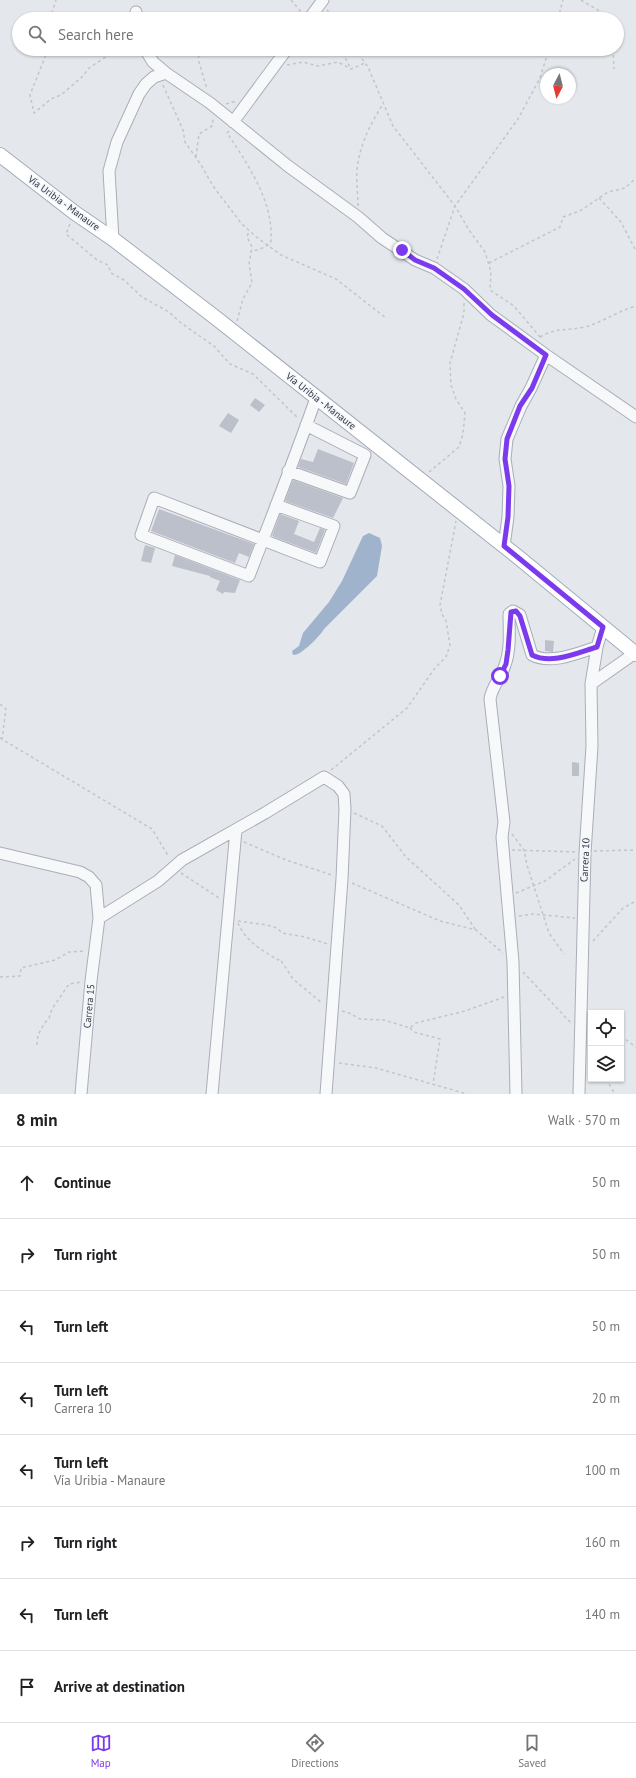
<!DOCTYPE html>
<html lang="en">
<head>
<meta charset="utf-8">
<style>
	body { margin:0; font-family:"PT Sans",sans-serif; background:#f2f2f2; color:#202124 }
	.controls { position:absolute; right:12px; bottom:12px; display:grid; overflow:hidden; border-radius:0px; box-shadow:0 1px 3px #0004 }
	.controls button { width:36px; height:36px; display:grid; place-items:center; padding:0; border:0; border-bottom:1px solid #e0e0e0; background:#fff; color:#202124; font:20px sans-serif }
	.compass { position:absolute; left:540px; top:68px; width:36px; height:36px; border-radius:50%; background:#fff; box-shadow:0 1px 3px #0004; rotate:187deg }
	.stop { position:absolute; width:12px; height:12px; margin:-9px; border:3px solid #7c3aed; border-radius:50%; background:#fff }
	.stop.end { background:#7c3aed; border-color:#fff; box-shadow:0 1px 4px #0008 }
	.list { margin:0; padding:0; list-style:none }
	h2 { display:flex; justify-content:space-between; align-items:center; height:52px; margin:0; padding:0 16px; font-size:17px }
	h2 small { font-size:13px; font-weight:400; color:#757577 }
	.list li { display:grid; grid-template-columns:26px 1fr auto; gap:12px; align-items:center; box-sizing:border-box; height:72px; padding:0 16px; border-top:1px solid #e0e0e0 }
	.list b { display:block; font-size:15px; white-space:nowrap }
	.list p { margin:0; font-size:13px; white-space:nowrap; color:#757577 }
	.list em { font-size:13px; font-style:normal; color:#757577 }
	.icon { flex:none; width:22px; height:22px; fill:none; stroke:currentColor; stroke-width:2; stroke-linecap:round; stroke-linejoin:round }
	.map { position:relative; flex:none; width:636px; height:1094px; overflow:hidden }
	.search { position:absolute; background:#fff; box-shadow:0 1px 3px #0004; left:12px; right:12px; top:12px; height:44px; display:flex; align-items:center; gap:10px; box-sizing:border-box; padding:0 14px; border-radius:22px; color:#757577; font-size:15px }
	.sheet { height:628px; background:#fff }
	nav { display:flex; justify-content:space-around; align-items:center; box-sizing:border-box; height:56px; border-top:1px solid #e0e0e0; background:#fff; font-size:11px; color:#757577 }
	nav a { display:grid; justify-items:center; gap:2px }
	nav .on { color:#7c3aed }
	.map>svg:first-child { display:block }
	.water { fill:#9fb4cc }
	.building { fill:#bbc0ca }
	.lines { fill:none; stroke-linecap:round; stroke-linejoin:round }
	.minor-casing { stroke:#a9aeb7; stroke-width:13 }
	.major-casing { stroke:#a3abb8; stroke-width:16 }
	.path { stroke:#c2c5cb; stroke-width:1.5; stroke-dasharray:3 3; stroke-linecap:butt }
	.minor { stroke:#f7f8fa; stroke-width:11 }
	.major { stroke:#fff; stroke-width:14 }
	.route { stroke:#7c3aed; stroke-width:5 }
	.labels { text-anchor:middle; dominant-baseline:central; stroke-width:3; stroke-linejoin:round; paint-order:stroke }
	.street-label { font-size:10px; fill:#2b3445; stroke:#f4f6f9 }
</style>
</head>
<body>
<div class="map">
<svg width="636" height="1094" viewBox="0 0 636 1094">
	<rect width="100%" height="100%" fill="#e4e7ec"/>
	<!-- water -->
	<path class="water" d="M369,533L380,538L382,546L377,576L324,629C320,636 301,656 293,655L292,651L299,646L303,633L329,602L342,581L363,536Z"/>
	<!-- building -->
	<path class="building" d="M255,398L265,405L259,412L250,405Z
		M228,413L239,420L231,433L219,426Z
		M318,449L354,463L346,484L298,467L301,459L313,462Z
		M293,480L343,498L333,518L285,501Z
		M159,509L254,544L249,557L239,553L235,563L151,531Z
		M280,514L299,521L294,534L314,542L320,528L325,530L316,553L272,536Z
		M145,545L155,548L151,563L141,561Z
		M175,555L240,580L235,593L224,592L223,594L216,590L220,581L210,577V576L172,566Z
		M545,640L554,641L553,652L545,651Z
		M572,762L579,763V776H572Z"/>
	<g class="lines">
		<defs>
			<path id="minor" d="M135,19L136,12
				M309,19L323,0
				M145,49L153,62L166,73L210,103L288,166L358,217L382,238L415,260L434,268L464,289L491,315L546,355L531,388L521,406L507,439L505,459L509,486L508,517L504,546
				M233,122L287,49
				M113,239L109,171L117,142L139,94L146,84L154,77L166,73
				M546,355L636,417
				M288,471L350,493L365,455L306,425
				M276,505L334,526L320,562L154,498L141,535L249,576C272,516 295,458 316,398
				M591,684L635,653
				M0,853L80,872L89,877L96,885L99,918L91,981L81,1094
				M99,918L158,881L182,860L265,813L324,777L338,786L344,794L345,809L342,879L326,1094
				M212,1094L236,830
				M516,1094L513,962L502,837L504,822L490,699C492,686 501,678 505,665C511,649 509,630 509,614L513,611L520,615L532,655C551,665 578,653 597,647
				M579,1094L585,853L592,746L591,684L597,647L603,627"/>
			<path id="major" d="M0,155L75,213L113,239L216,318L518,557L636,654"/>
		</defs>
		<!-- minor casing -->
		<use href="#minor" class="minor-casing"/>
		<!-- major casing -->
		<use href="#major" class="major-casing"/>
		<!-- path -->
		<path class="path" d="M291,0L302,13
			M581,0L603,13L605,19
			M327,10L334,19
			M187,17L188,19
			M50,19L56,0
			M558,19L563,0
			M46,49L45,57L30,95L34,113L51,99L61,95L83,76L89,68L110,54L113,49
			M198,49L199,62L207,89
			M338,49L343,54L351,69
			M355,49L368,67L393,126L455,206L469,230L485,252L491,272L490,290L514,306L540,337
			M613,49L614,69
			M287,65L303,62L318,66L338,62L351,69L365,63
			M163,85L183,130L185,142L201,165L213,186L241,223L255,236L281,255L336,279L386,318
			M226,104L236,101
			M229,131L227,133C246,161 270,197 271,231C271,235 272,240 270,243C266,248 256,250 250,252
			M196,157L199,134L212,126L213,119
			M599,198L621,222L636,251
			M358,206C358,194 356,181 357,169C360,144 370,125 383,104
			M70,224L66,234L97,260L108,265L111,273L124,280L142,297L169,312L181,323L214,346L230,364L253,374L298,418
			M437,259L455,206L518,119L540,78L549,49
			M489,263L560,227L563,217L580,211L608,192L625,188L636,178
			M237,321L243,299L252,283L249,264L252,247L247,237L249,231
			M540,337C557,327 567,331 585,327C603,322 618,311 636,306
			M429,472L459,447L463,434L465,413L456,399L451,385L450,363L464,313V302
			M0,704L6,709L2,739
			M0,738L152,829L169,857
			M331,770L407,708L435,668L446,657L450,645L446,621L442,614L440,605L456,521
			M354,813L382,826L406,857L459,905L475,929
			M512,834L524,850L527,865L549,933L564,954
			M244,842L286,860L332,875
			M512,850L576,852
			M594,851L636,850
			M181,873L219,898
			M352,883L440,921L476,930L503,953
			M516,893L545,881L575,859
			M519,916L533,914L575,918
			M238,921L267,925L277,928L282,933L305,937L328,944
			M238,923C245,941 262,950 278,960L280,959L293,979L322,1003
			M593,941L623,908L636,901
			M523,972L571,1023
			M0,977L20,976L21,968L55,960L69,952L85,951
			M342,1011L349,1013L360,1019L384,1020L410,1028L416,1023L465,1011L504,997
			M410,1028L414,1032L440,1039L433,1084
			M621,1036L636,1047
			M37,1045L38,1035L44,1024L49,1018L52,1009L69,984L81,982
			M339,1063L376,1068L467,1094
			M606,1079L615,1094"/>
		<!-- minor -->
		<use href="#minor" class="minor"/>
		<!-- major -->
		<use href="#major" class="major"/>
	</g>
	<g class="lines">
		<!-- route -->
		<path class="route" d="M402,250L415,260L434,268L464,289L492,315L546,355L532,388L520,406L507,439L505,459L509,486L508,517L504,546L603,627L597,647C577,653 551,665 532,655L520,616L516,611L511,612L508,650L506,664L500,676"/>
	</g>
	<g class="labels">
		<!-- street labels -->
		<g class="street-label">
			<text transform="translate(64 203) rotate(36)">Vía Uribia - Manaure</text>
			<text transform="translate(321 401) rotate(38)">Vía Uribia - Manaure</text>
			<text transform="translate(585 860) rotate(-87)">Carrera 10</text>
			<text transform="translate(89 1006) rotate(-85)">Carrera 15</text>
		</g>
	</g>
</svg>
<div class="controls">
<button><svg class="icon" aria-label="locate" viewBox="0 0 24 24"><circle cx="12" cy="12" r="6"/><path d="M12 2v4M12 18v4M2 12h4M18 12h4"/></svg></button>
<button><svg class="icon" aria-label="layers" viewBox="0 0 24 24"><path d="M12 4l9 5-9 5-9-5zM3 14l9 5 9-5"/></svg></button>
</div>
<svg class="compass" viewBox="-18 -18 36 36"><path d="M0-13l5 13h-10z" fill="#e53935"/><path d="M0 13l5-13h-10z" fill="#757577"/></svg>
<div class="stop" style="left:500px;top:676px"></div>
<div class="stop end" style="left:402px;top:250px"></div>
<div class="search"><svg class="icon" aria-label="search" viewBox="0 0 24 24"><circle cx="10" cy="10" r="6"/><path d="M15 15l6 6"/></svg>Search here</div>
</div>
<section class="sheet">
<h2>8 min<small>Walk · 570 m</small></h2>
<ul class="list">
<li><svg class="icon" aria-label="ahead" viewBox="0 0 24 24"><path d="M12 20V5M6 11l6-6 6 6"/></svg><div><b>Continue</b></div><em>50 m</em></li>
<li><svg class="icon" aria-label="right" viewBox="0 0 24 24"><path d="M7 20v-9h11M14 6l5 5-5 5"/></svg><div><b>Turn right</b></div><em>50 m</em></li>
<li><svg class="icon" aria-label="left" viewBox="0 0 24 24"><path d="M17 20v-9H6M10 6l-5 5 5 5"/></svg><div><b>Turn left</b></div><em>50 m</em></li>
<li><svg class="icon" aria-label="left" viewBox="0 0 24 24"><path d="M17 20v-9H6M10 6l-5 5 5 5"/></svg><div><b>Turn left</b><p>Carrera 10</p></div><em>20 m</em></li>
<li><svg class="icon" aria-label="left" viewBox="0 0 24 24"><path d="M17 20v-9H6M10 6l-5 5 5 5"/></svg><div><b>Turn left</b><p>Vía Uribia - Manaure</p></div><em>100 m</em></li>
<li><svg class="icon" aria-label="right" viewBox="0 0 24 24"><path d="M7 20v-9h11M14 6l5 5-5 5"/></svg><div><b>Turn right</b></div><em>160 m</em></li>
<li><svg class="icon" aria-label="left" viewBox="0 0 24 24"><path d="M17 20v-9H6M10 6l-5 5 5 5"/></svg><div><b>Turn left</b></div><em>140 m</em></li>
<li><svg class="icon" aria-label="arrive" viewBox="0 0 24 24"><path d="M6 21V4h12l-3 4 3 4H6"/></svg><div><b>Arrive at destination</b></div></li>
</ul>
</section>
<nav>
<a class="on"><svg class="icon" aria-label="map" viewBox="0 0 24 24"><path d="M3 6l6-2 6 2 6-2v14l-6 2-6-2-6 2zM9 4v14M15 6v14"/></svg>Map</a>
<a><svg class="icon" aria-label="directions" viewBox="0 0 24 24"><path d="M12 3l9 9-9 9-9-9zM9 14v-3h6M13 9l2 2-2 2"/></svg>Directions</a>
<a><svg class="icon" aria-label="saved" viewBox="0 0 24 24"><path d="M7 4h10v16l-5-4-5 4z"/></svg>Saved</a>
</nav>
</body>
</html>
